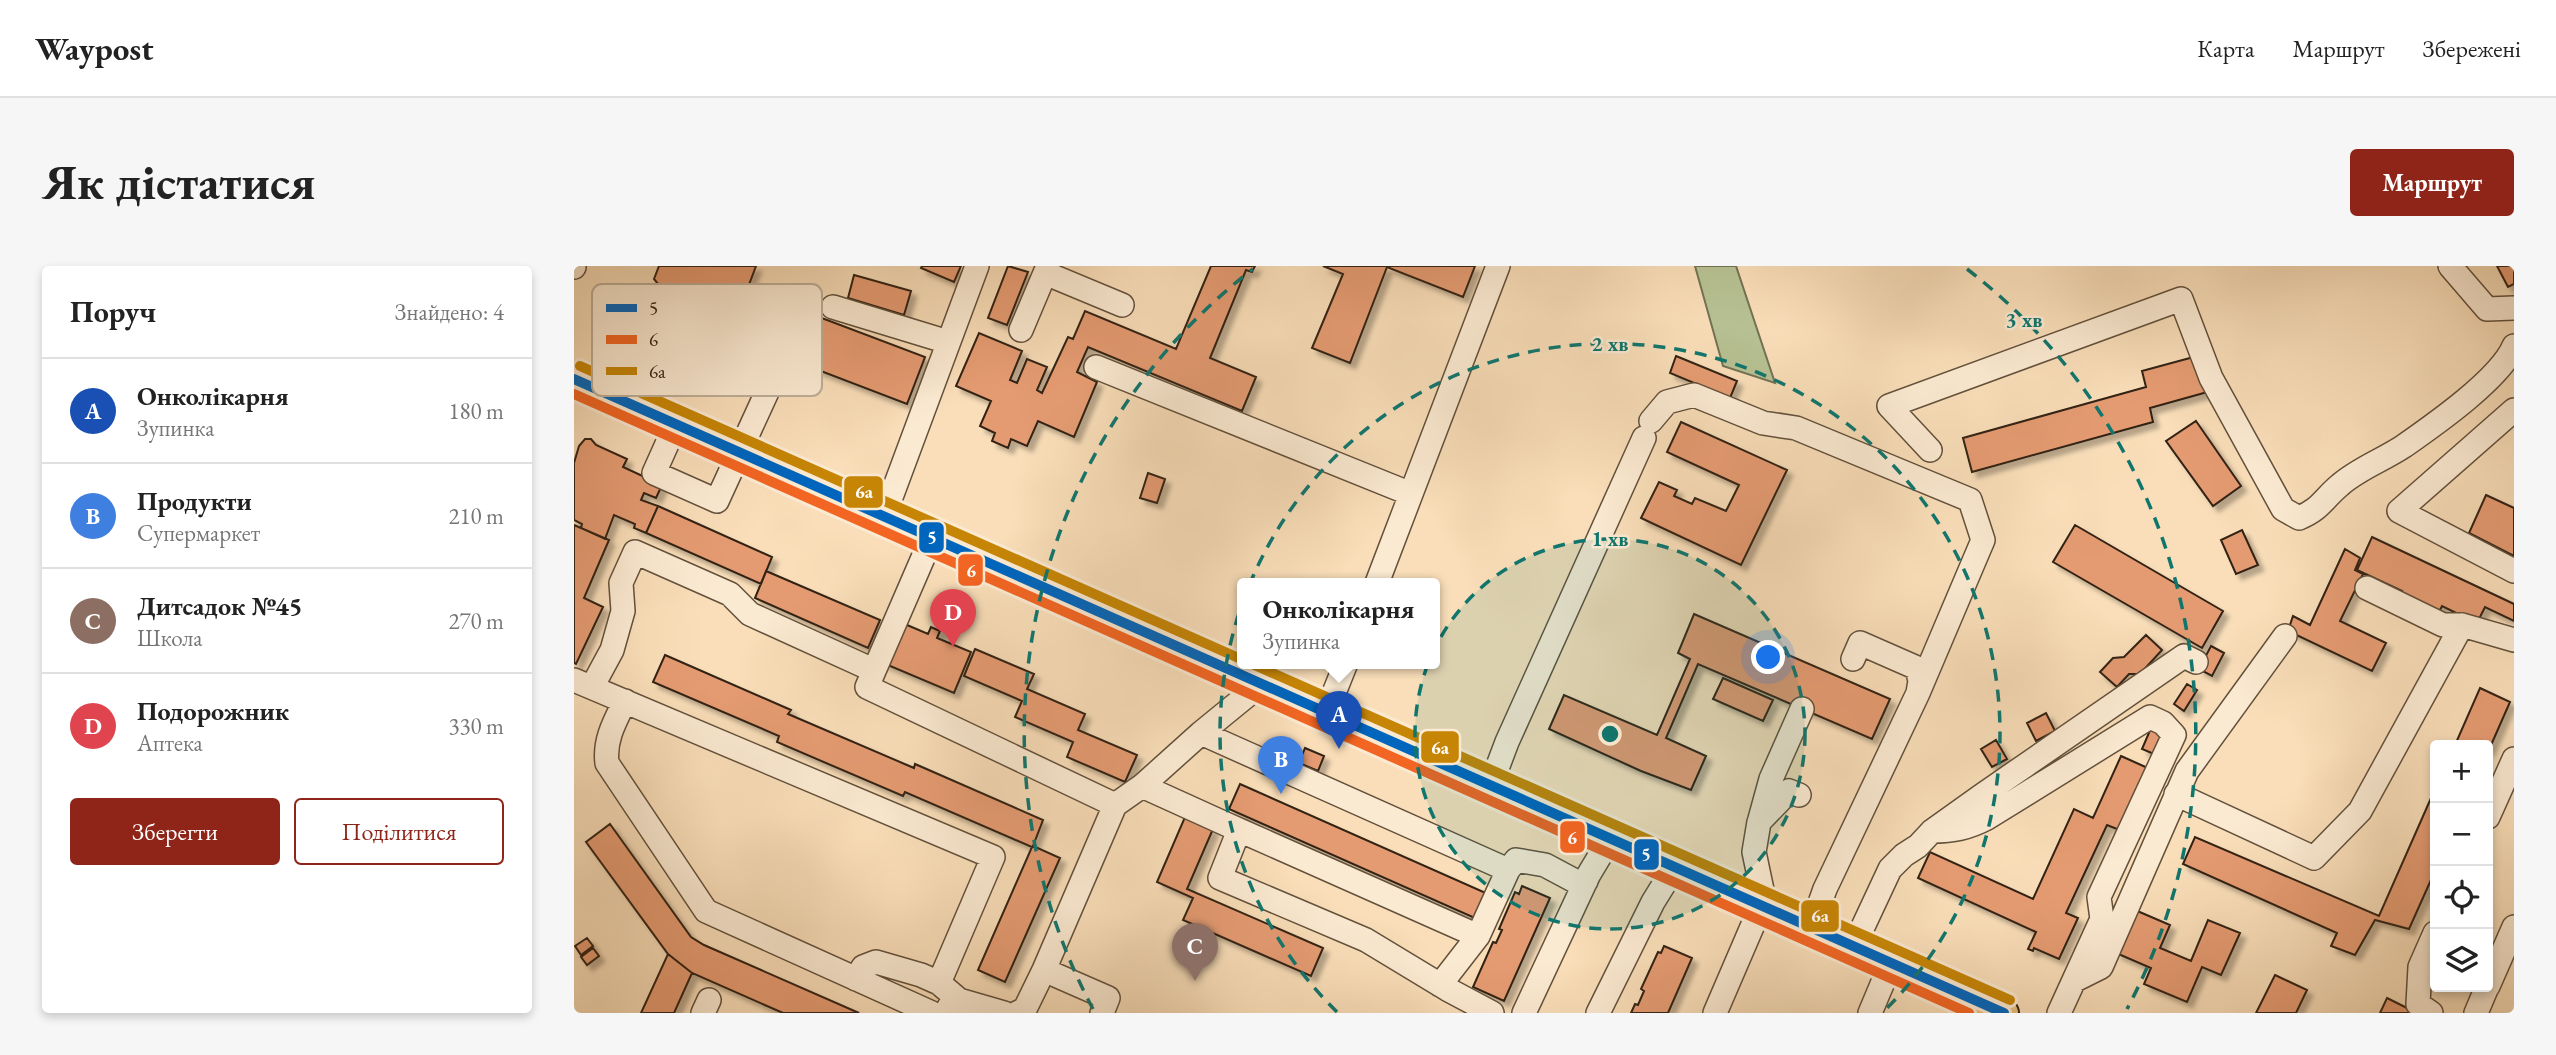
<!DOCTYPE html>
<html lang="uk">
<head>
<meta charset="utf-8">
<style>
	body { margin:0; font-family:"EB Garamond",serif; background:#f6f6f6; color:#222 }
	.controls { position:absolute; right:21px; bottom:21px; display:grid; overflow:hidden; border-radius:7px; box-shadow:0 4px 10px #0003 }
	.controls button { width:63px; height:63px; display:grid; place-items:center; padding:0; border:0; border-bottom:2px solid #e0e0e0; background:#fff; color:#222; font:35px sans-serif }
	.you { position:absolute; left:1195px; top:392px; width:24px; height:24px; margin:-18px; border:5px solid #fff; border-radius:50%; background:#1a73e8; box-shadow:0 0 0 10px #1a73e833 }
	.badge { display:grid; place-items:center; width:46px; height:46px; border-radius:50%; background:#8f2418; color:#fff; font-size:23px; font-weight:700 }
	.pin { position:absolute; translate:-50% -58px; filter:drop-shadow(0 2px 4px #0008) }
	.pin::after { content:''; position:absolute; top:37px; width:24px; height:21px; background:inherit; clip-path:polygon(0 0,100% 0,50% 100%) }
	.popup { position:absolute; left:663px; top:312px; width:203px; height:91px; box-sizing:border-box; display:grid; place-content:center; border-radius:7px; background:#fff; filter:drop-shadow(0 2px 5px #0005); font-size:23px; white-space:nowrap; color:#767676 }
	.popup b { font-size:26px; color:#222 }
	.popup::after { content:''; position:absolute; left:50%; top:100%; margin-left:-14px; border:14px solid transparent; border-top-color:#fff }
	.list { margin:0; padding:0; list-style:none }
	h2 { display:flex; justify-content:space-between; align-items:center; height:91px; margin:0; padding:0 28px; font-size:30px }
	h2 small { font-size:23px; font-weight:400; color:#767676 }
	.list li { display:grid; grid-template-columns:46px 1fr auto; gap:21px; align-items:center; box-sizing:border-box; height:105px; padding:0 28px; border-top:2px solid #e0e0e0 }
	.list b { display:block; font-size:26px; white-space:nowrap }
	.list p { margin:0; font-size:23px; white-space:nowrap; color:#767676 }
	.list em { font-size:23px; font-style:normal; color:#767676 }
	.actions { display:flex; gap:14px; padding:21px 28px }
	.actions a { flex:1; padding:16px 0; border:2px solid #8f2418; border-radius:7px; text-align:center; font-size:24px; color:#8f2418 }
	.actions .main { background:#8f2418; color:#fff }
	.icon { flex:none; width:38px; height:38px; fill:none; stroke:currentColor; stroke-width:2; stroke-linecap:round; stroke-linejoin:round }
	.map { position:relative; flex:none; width:1940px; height:747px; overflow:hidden; border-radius:7px }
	header { display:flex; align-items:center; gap:42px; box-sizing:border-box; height:98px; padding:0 35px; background:#fff; border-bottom:2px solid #e0e0e0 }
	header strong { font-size:33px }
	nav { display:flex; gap:38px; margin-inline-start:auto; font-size:24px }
	.intro { display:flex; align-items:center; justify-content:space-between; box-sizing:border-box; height:168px; padding:0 42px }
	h1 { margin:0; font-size:49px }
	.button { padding:18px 32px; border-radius:7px; background:#8f2418; color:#fff; font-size:24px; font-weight:700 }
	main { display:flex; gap:42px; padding:0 42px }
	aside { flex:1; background:#fff; border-radius:7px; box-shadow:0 4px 10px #0003 }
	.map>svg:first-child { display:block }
	.green { fill:#b7c294; stroke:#747254; stroke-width:2 }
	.building { fill:#e59b72; stroke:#312213; stroke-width:2; filter:url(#shadow) }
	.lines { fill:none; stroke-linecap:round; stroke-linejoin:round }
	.minor-casing { stroke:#63513c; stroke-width:26 }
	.major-casing { stroke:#312213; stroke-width:32 }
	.minor { stroke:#fbead2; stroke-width:23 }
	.major { stroke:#ecbf7c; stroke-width:28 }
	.bus-1-casing { stroke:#fbead2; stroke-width:16 }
	.bus-2-casing { stroke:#fbead2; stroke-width:16 }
	.bus-3-casing { stroke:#fbead2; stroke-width:16 }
	.bus-1 { stroke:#0065bd; stroke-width:10 }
	.bus-2 { stroke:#f26522; stroke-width:10 }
	.bus-3 { stroke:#c68505; stroke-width:10 }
	.ring { fill:none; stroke:#0f766e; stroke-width:3.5; stroke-dasharray:12 9 }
	.key { fill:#fbead2; stroke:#beae99; stroke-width:2 }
	.key-label { font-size:19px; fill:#312213 }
	.centre { fill:#0f766e; stroke:#fbead2; stroke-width:3.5 }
	.ring-label { font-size:21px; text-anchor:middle; font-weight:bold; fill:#0f766e; stroke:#fbead2; stroke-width:5; stroke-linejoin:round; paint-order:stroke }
	.line-badge { stroke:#fbead2; stroke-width:2.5 }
	.badge-label { font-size:19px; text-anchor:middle; font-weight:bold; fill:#fff }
</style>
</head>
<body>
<header>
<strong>Waypost</strong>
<nav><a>Карта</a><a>Маршрут</a><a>Збережені</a></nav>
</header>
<div class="intro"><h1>Як дістатися</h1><a class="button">Маршрут</a></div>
<main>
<aside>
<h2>Поруч<small>Знайдено: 4</small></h2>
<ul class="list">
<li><span class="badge" style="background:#1a4fb4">A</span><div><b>Онколікарня</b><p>Зупинка</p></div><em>180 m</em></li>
<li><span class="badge" style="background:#3f7fe0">B</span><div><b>Продукти</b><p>Супермаркет</p></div><em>210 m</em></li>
<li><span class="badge" style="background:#8d6e63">C</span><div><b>Дитсадок №45</b><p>Школа</p></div><em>270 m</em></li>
<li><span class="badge" style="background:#e0444e">D</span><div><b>Подорожник</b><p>Аптека</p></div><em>330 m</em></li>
</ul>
<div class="actions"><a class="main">Зберегти</a><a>Поділитися</a></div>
</aside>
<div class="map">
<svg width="1940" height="747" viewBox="0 0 1940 747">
	<defs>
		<filter id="shadow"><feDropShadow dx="5.5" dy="5.5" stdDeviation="2" flood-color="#0004"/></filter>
	</defs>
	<rect width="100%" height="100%" fill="#f9deb9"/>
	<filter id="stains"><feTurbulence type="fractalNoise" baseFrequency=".00286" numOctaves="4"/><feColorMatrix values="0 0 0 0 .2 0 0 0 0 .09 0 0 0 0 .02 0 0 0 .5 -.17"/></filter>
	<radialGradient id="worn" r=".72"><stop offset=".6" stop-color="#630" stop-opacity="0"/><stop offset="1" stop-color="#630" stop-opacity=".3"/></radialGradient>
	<!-- green -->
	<path class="green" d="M1121,0H1162L1201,117L1149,100Z"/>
	<!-- building -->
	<path class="building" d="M85,0H182L165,45L113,54L80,13Z
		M348,0H387L380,16L347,2Z
		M434,0L454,6L433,59L414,52Z
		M637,0H681L678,6L672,4L636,92L682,111L668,145L514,81L503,106L523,116L500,171L464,155L453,180L437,173L434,182L418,175L421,167L406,160L417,135L382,120L405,67L448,85L436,114L443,117L453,93L473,101L463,124L468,127L494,71L499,73L511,45L602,83Z
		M749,0H901L889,31L813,1L776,97L738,82L769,8Z
		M1923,0H1940V18L1934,21Z
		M280,9L337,25L330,49L274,32Z
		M216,40L351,91L333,138L197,86Z
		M1627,89L1637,125L1576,142L1579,156L1398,206L1389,172L1572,121L1568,105Z
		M1102,90L1163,115L1156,132L1096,107Z
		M1622,155L1667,220L1639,240L1592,175Z
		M1107,156L1213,204L1167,299L1067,252L1085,216L1103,224L1100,230L1118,238L1121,232L1152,245L1165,219L1093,186Z
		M11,173H17L22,179L53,193L49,201L88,219L82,232L70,227L67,234L84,240L72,267L60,262L61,258L40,249L31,273L7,262L8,258L0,254V197L5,180Z
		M574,207L591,213L583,237L566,232Z
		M1912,229L1940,242V290L1895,267Z
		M84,240L198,291L187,318L72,267Z
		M0,259L35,274L10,332L29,341L2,398L0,397Z
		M1501,259L1649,345L1628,382L1479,296Z
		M1668,264L1684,299L1662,308L1647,274Z
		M1798,271L1940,338V355L1911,341L1903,357L1868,340L1863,350L1824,332L1828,325L1783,304Z
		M1771,283L1786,292L1781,304L1789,308L1766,355L1812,377L1798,405L1714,365L1719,350L1736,359Z
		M192,305L306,354L294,382L181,332Z
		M1120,348L1316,433L1298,473L1124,398L1092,472L1132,490L1117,524L1067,505L975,463L990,429L1083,469L1116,393L1104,387Z
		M326,356L354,368L357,361L366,365L363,372L397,386L380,427L309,397Z
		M1572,369L1588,384L1566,408H1555L1543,421L1526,406L1539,392L1550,391Z
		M1637,380L1650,387L1638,410L1625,403Z
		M401,383L460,408L453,423L511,448L504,464L563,489L551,516L493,491L499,476L441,451L448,435L390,410Z
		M91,389L217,444L214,448L340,502L341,498L469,554L459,580L486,592L431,716L404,704L458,581L331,526L329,530L203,476L205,470L79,416Z
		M1149,412L1199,434L1189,455L1139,433Z
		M1613,418L1623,424L1610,445L1600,438Z
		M1906,422L1936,436L1914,486V479H1881Z
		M1472,447L1481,465L1462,475L1453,457Z
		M1577,462L1590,467L1580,488L1568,483Z
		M1422,474L1433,493L1418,501L1407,483Z
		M731,482L750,490L744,505L725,497Z
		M1547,490L1576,503L1548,565L1533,559L1492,647L1504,652L1485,693L1460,682L1459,685L1454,683L1462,666L1344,612L1356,586L1459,633L1500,543L1519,552Z
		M666,518L914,628L903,653L655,543Z
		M1861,523V605L1835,663L1801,654L1781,689L1757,680L1763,667L1609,598L1621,571L1805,650Z
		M611,551L639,563L613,623L749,682L737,710L609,654L619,632L583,616Z
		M36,558L117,671L130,679L285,747H209L118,707L94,688L12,576Z
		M948,620L976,632L930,735L899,721L919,676L922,677L928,664L925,663L941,626L945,628Z
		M1561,644L1596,659L1586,682L1617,695L1634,654L1666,667L1647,709L1628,701L1613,736L1570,718L1577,702L1542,687Z
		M13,672L19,680L7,689L1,680Z
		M1090,680L1118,692L1094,747H1057L1061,738L1064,739L1070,725L1067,723L1084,686L1087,687Z
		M19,682L25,690L13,699L7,691Z
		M94,688L118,707L100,747H67Z
		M1701,709L1733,724L1722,747H1682Z
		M1813,732L1843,747H1806Z"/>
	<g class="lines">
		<defs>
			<path id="minor" d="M1876,0L1913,43L1940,42
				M0,1V0
				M471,7L548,39
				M259,41L374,76
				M447,64L474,0
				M522,101L837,228
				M1940,144L1825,245L1940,305
				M1077,155L1093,136L1120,129L1189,157L1222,162L1396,234L1409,274L1344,427
				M102,158L80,207L143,235L204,102
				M1356,184L1315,140L1607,33L1637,112L1709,243L1725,252C1747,243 1749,233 1766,219C1784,203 1809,194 1830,180C1860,159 1926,113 1940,80
				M310,250L403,0
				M358,271L293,421L541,539
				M803,317L924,0
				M1793,322L1869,359H1888L1940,374
				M0,414L419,591L365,717
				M18,421L38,384L49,345L47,317L61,286L156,328L176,348L299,404
				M51,435C41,455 30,474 33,497L132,645L358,747
				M752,447L772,397
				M627,467L934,604
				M568,520L665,564L646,612L792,674L873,723L918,747
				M916,521L933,476L1070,172
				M1602,528L1740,592L1786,545L1888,359
				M1914,551L1940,493
				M1186,553L1197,513L1228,443
				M665,564L904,670L934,604L942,594L971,599L1001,615H1012
				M1358,565C1379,565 1394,562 1413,552L1576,451L1589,457L1600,469L1525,631L1528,653L1485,747
				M1192,643L1180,586L1185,556L1215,525L1225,529
				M1237,662L1251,623L1344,427L1346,415L1343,402L1286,377L1279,393
				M1280,680L1316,603L1330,589L1344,580L1358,565L1407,530L1610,390L1622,396
				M282,713L289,701L302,696L347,709L365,717L385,734
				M1501,714L1527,701L1613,505L1711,370
				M866,719L904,670
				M1914,720L1940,661
				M375,741L385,734L430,747
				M129,747L135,734
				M443,747L451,743L470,704
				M528,747L534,732L470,704L541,539L568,520L627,467L687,418
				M950,747L1015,608L1036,573
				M1024,747L1079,636L1100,602
				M1141,747L1187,640
				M1296,747L1317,697
				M1857,747L1844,738L1846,701L1861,667
				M1902,747L1913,721"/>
			<path id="major" d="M0,113L1430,747"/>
		</defs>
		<!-- minor casing -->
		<use href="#minor" class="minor-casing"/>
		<!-- major casing -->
		<use href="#major" class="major-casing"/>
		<!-- minor -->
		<use href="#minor" class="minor"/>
		<!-- major -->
		<use href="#major" class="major"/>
		<defs>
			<path id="bus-1" d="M0,113L1430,747"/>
			<path id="bus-2" d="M0,128L1395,747"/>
			<path id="bus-3" d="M6,100L669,394
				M676,397L1436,734"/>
		</defs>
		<!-- bus-1 casing -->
		<use href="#bus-1" class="bus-1-casing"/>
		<!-- bus-2 casing -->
		<use href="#bus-2" class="bus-2-casing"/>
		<!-- bus-3 casing -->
		<use href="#bus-3" class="bus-3-casing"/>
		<!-- bus-1 -->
		<use href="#bus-1" class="bus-1"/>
		<!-- bus-2 -->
		<use href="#bus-2" class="bus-2"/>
		<!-- bus-3 -->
		<use href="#bus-3" class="bus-3"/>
	</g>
	<!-- distance rings -->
	<circle cx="1036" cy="468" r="195" fill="#0f766e" fill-opacity=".12"/>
	<g class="ring">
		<circle cx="1036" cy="468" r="195"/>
		<path d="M763 746A390 390 0 1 1 1309 746"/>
		<path d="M519 743A586 586 0 0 1 679 3M1393 3A586 586 0 0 1 1553 743"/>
	</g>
	<!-- legend -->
	<rect x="18" y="18" width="230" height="112" rx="10" class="key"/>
	<rect x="32" y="38" width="31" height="8" fill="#0065bd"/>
	<rect x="32" y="69" width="31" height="9" fill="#f26522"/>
	<rect x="32" y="101" width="31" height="8" fill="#c68505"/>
	<g class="key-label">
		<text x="75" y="49">5</text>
		<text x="75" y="80">6</text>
		<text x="75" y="112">6а</text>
	</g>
	<circle cx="1036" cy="468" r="10" class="centre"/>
	<g class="ring-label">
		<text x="1450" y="61">3 хв</text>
		<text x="1036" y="85">2 хв</text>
		<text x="1036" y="280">1 хв</text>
	</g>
	<g class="line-badge">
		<rect x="269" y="209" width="41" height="34" rx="7" fill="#c68505"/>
		<rect x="344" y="255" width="27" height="33" rx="7" fill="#0065bd"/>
		<rect x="383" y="287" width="27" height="34" rx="7" fill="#f26522"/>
		<rect x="846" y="464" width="40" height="34" rx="7" fill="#c68505"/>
		<rect x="985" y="554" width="27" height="34" rx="7" fill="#f26522"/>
		<rect x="1059" y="572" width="27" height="33" rx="7" fill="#0065bd"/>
		<rect x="1226" y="633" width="40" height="34" rx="7" fill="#c68505"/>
	</g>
	<g class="badge-label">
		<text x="290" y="232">6а</text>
		<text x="358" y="278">5</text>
		<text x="397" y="311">6</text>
		<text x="866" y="488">6а</text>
		<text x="998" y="578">6</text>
		<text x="1072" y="595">5</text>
		<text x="1246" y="656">6а</text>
	</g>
	<rect width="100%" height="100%" filter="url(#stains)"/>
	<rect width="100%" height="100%" fill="url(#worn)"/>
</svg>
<div class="controls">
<button>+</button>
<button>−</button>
<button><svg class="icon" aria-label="locate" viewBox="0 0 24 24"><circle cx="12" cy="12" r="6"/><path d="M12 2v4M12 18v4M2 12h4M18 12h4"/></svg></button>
<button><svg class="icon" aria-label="layers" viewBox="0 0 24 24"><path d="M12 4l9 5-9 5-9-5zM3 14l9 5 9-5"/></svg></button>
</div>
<div class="you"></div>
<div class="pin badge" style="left:765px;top:483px;background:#1a4fb4">A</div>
<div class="popup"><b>Онколікарня</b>Зупинка</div>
<div class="pin badge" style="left:707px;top:528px;background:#3f7fe0">B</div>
<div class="pin badge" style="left:621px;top:715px;background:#8d6e63">C</div>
<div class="pin badge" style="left:379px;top:381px;background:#e0444e">D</div>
</div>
</main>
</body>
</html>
